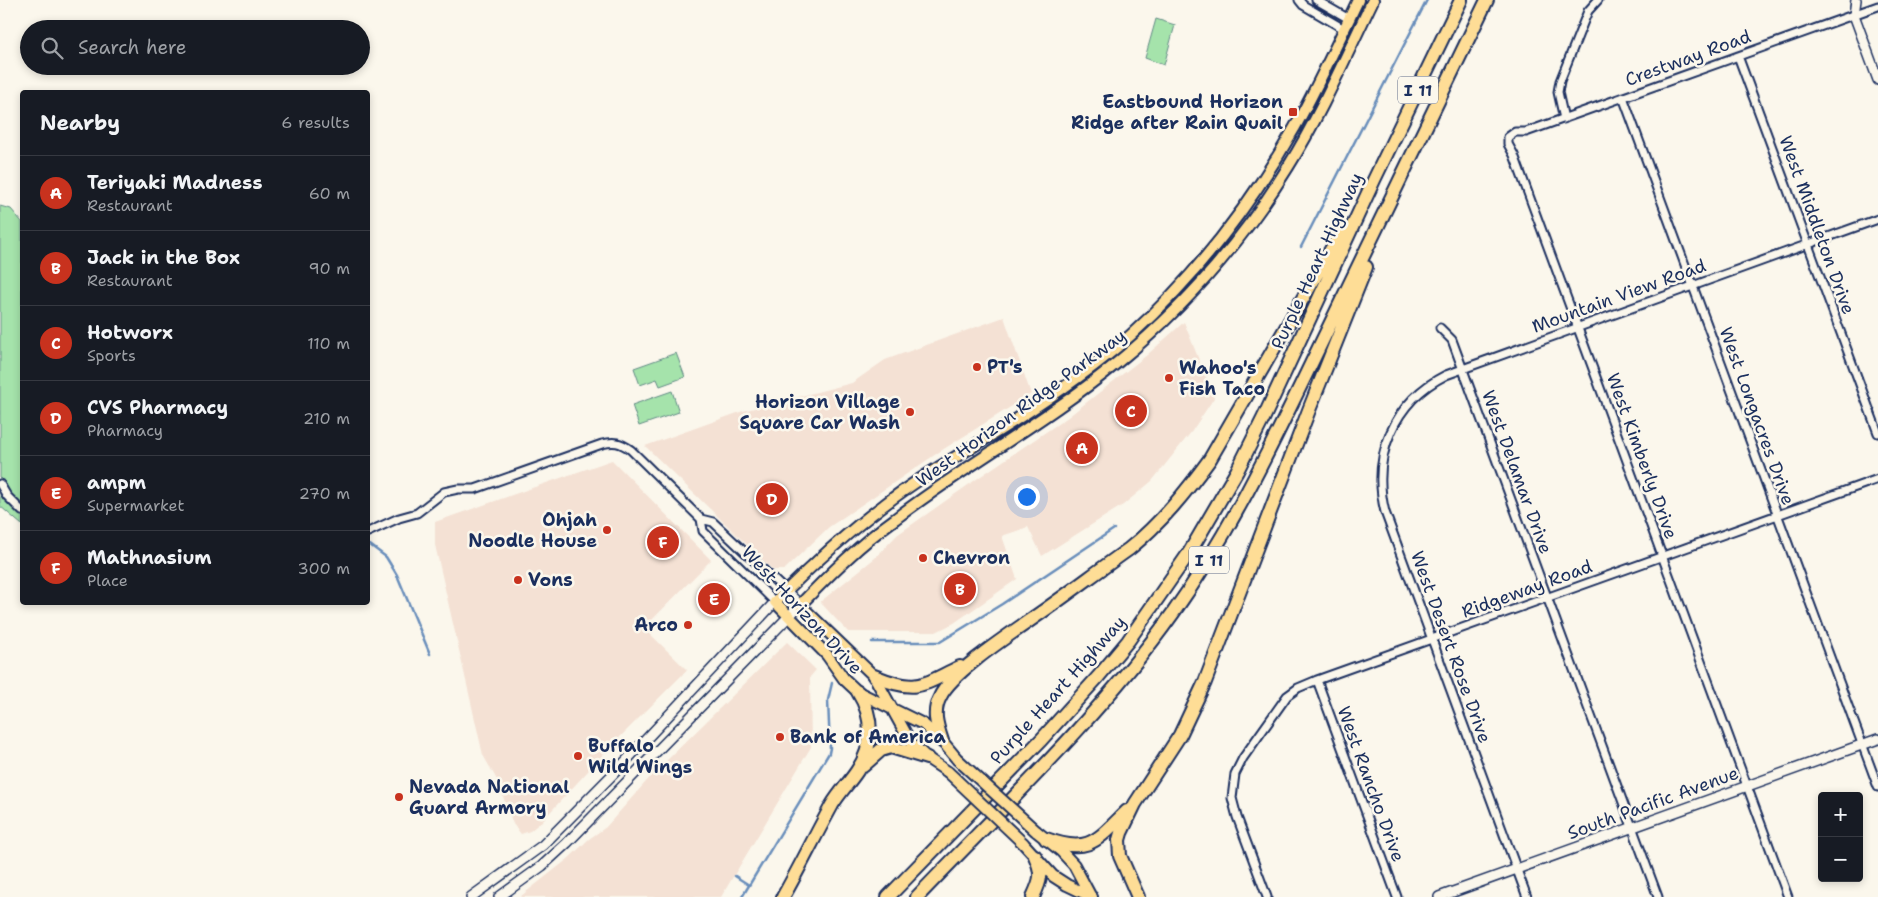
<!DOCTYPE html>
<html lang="en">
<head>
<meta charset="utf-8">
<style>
	body { margin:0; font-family:"Shantell Sans",sans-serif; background:#20242c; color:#f1f3f6 }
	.controls { position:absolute; right:15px; bottom:15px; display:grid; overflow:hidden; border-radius:5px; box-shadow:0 2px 8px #0003 }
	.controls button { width:45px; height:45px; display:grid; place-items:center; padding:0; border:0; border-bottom:1px solid #363941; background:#171b24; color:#f1f3f6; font:25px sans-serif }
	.you { position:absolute; left:1026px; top:496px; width:18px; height:18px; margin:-12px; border:4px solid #fff; border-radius:50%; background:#1a73e8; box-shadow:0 0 0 8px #1a73e833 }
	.badge { display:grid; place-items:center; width:32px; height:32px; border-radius:50%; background:#c8321e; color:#fff; font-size:16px; font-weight:700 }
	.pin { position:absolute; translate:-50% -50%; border:2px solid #fff; box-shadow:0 1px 5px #0006 }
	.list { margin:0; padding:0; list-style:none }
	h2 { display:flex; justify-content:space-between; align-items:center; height:65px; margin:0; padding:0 20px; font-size:21px }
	h2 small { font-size:16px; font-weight:400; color:#9ea1a6 }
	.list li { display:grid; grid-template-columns:32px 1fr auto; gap:15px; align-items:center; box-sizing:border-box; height:75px; padding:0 20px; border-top:1px solid #363941 }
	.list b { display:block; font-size:19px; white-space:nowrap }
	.list p { margin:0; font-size:16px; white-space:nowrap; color:#9ea1a6 }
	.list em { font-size:16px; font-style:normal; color:#9ea1a6 }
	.icon { flex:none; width:28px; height:28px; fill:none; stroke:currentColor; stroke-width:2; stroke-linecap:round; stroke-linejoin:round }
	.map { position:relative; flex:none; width:1878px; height:897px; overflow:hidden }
	.search { position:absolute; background:#171b24; box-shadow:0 2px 8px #0003; left:20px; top:20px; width:350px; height:55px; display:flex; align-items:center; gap:12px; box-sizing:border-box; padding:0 18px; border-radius:28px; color:#9ea1a6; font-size:19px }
	.panel { position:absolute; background:#171b24; box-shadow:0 2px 8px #0003; left:20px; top:90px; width:350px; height:515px; border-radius:5px }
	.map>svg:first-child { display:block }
	.built { fill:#f4e1d4 }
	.green { fill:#a5e3ab; stroke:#608984 }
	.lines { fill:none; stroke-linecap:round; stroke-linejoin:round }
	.stream { stroke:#698ebb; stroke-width:2.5 }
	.street-casing { stroke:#1b2f5e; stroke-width:11 }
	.secondary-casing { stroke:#1b2f5e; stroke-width:12 }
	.primary-casing { stroke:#1b2f5e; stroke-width:14 }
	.highway-casing { stroke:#1b2f5e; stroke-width:16 }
	.street { stroke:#fbf7ec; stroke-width:7 }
	.secondary { stroke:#fbf7ec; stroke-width:9 }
	.primary { stroke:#fedd96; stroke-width:10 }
	.highway { stroke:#fedd96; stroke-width:12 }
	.primary-bridge-casing { stroke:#1b2f5e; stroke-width:14; stroke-linecap:butt }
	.primary-bridge { stroke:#fedd96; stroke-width:10 }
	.poi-dot { fill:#c8321e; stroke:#fbf7ec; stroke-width:2 }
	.labels { text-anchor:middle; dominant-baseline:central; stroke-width:5; stroke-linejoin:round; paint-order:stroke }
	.shield { fill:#fbf7ec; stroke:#5e6b89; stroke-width:1 }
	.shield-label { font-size:16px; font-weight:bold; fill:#1b2f5e }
	.street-label { font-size:18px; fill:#1b2f5e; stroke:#fbf7ec }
	.poi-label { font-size:18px; font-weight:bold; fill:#1b2f5e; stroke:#fbf7ec; text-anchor:start }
</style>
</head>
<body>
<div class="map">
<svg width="1878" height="897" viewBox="0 0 1878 897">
	<rect width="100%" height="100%" fill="#fbf7ec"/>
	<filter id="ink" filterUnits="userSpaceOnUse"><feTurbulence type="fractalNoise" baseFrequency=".02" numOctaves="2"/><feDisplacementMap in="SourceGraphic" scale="10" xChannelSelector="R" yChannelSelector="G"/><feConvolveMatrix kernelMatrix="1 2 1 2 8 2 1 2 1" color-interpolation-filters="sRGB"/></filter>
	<g filter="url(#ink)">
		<!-- built -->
		<path class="built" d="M1004,317L1031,394L939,452L829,527L784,570H773L645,446L743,411L852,383L885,360Z
			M1184,322L1214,398L1192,431L1152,481L1123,505L1042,556L1028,527L1002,536L1017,579L954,623L936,632H848L820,602L875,558L897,535L981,476L1068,417L1147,355Z
			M612,460L711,560L644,628L687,670L613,744L541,822L530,831L521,834L513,824L497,780L483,755L435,545V522Z
			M787,642L816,670L810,677L811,747L721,897H522L521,896L568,859L589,839L606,827L652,775Z"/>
		<!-- green -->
		<path class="green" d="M1156,19L1175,25L1164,65L1145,58Z
			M0,206L11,209L22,222V525L0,506Z
			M676,353L685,377L660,386L657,379L640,385L634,368Z
			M672,391L679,412L639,426L632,405Z"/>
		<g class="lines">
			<!-- stream -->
			<path class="stream" d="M1301,247L1427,0
				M370,545L386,557L397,575L430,654
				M872,642H940L1002,604L1114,529
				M735,876L749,885
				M742,897L829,753L830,748L828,700L832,683"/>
			<defs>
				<path id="street" d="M1299,0L1303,5L1344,29
					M1316,0L1349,19
					M1738,56L1878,433
					M1623,97L1878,787
					M1564,119L1558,92L1560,81L1588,11L1598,0
					M1440,328L1452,340L1658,897
					M0,484L7,496L22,511
					M701,519L703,531L775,602
					M368,532L399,518L417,513L444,492L458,489H475L602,444C614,441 620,442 631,450L701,519L713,522L786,591
					M1317,680L1397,897
					M1267,897L1237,817L1232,798L1235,774L1243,758L1287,696L1298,688L1317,680L1878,479
					M1527,897L1385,512C1371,456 1394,401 1446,375L1878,219
					M1788,897L1514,155L1508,144V137L1515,132H1526L1878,6"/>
				<path id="secondary" d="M1856,0L1854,15L1878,80
					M471,897L543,845L621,766L775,602
					M499,897L542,866L567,843L800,605L786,591
					M1439,897L1878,739"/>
				<path id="primary" d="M957,759L942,741L923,724L858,692L844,679L827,655L775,602C809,568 845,534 884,505C921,476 963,453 1003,428C1047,400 1092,370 1131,335C1196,276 1252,203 1295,127C1318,86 1338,42 1358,0
					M948,772L927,758L911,743L874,676L800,605C830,574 860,544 895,519C967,464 1048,420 1118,362C1184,308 1243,240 1288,167C1321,114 1346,56 1373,0
					M1036,831L1061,851L1074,865L1091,897
					M1023,843L1053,876L1067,885L1092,897"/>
				<path id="highway" d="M874,676C918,694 921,685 960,667
					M942,741C937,726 932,712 940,697C952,670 1023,626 1049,607C1076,588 1102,568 1129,549C1161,523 1186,492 1210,459L1343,229
					M863,766L881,750L891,747L927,758
					M1046,839C1090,855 1097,840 1127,811
					M783,897C800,867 815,836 832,805C839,793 849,783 857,771C874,746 874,717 858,692
					M888,897L1041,740L1098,677L1128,641L1189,553L1237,471L1264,417L1374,180L1461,0
					M917,897C1005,805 1099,717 1173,613C1235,526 1279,430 1325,335C1379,223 1433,112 1487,0
					M1033,897C1041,880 1043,874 1035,856
					M1138,897L1120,856L1119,840L1121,833L1135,804L1180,735L1205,682L1309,410L1366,267"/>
			</defs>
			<!-- street casing -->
			<use href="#street" class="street-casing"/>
			<!-- secondary casing -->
			<use href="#secondary" class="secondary-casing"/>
			<!-- primary casing -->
			<use href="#primary" class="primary-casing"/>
			<!-- highway casing -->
			<use href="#highway" class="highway-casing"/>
			<!-- street -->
			<use href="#street" class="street"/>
			<!-- secondary -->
			<use href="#secondary" class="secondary"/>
			<!-- primary -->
			<use href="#primary" class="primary"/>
			<!-- highway -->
			<use href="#highway" class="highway"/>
			<defs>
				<path id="primary-bridge" d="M957,759L1036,831
					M948,772L1023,843"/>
			</defs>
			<!-- primary-bridge casing -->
			<use href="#primary-bridge" class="primary-bridge-casing"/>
			<!-- primary-bridge -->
			<use href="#primary-bridge" class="primary-bridge"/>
		</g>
	</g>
	<!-- markers -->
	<g class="poi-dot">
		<rect x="1288" y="107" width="10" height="10" rx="2.5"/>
		<circle cx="977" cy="367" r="5"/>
		<circle cx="1169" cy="378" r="5"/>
		<circle cx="910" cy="412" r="5"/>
		<circle cx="607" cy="530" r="5"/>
		<circle cx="923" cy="558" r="5"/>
		<circle cx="518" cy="580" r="5"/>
		<circle cx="688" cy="625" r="5"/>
		<circle cx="780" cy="737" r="5"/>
		<circle cx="578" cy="756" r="5"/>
		<circle cx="399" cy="797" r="5"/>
	</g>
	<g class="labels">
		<!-- shield labels -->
		<g class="shield">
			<rect x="1398" y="76.5" width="40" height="27" rx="4"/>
			<rect x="1189" y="546.5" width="40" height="27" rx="4"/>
		</g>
		<g class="shield-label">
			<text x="1418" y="90">I 11</text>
			<text x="1209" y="560">I 11</text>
		</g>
		<!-- street labels -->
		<g class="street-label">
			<text transform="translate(1688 58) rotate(-20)">Crestway Road</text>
			<text transform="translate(1817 225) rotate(70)">West Middleton Drive</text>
			<text transform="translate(1317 261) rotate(-65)">Purple Heart Highway</text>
			<text transform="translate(1619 296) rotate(-20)">Mountain View Road</text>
			<text transform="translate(1021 408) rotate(-36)">West Horizon Ridge Parkway</text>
			<text transform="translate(1757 416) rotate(70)">West Longacres Drive</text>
			<text transform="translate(1642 456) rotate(70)">West Kimberly Drive</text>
			<text transform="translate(1517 472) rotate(70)">West Delamar Drive</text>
			<text transform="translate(1527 589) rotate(-20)">Ridgeway Road</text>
			<text transform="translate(802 610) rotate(47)">West Horizon Drive</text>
			<text transform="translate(1451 647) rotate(70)">West Desert Rose Drive</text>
			<text transform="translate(1058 690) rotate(-48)">Purple Heart Highway</text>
			<text transform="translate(1371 784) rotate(70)">West Rancho Drive</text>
			<text transform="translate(1653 803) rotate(-20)">South Pacific Avenue</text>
		</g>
		<!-- poi labels -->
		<g class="poi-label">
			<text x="1283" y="102" text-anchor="end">Eastbound Horizon<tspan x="1283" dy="21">Ridge after Rain Quail</tspan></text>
			<text x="987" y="367">PT's</text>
			<text x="1179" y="368">Wahoo's<tspan x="1179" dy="21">Fish Taco</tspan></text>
			<text x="900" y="402" text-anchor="end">Horizon Village<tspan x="900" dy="21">Square Car Wash</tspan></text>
			<text x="597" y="520" text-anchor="end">Ohjah<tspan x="597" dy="21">Noodle House</tspan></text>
			<text x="933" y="558">Chevron</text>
			<text x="528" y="580">Vons</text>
			<text x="678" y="625" text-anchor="end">Arco</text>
			<text x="790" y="737">Bank of America</text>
			<text x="588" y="746">Buffalo<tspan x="588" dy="21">Wild Wings</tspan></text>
			<text x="409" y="787">Nevada National<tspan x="409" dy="21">Guard Armory</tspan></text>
		</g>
	</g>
</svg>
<div class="controls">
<button>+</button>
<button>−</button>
</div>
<div class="you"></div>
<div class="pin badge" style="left:1082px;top:448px">A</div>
<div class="pin badge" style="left:960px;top:589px">B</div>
<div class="pin badge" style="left:1131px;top:411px">C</div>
<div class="pin badge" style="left:772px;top:499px">D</div>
<div class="pin badge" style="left:714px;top:599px">E</div>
<div class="pin badge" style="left:663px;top:542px">F</div>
<div class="search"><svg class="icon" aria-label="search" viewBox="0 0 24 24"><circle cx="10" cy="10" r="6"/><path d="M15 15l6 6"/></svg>Search here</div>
<section class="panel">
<h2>Nearby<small>6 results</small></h2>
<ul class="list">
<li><span class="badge">A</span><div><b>Teriyaki Madness</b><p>Restaurant</p></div><em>60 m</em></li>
<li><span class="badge">B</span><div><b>Jack in the Box</b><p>Restaurant</p></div><em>90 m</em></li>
<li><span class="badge">C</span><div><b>Hotworx</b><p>Sports</p></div><em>110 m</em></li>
<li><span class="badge">D</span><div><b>CVS Pharmacy</b><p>Pharmacy</p></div><em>210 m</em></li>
<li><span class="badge">E</span><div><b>ampm</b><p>Supermarket</p></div><em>270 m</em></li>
<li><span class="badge">F</span><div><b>Mathnasium</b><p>Place</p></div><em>300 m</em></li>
</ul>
</section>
</div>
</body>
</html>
